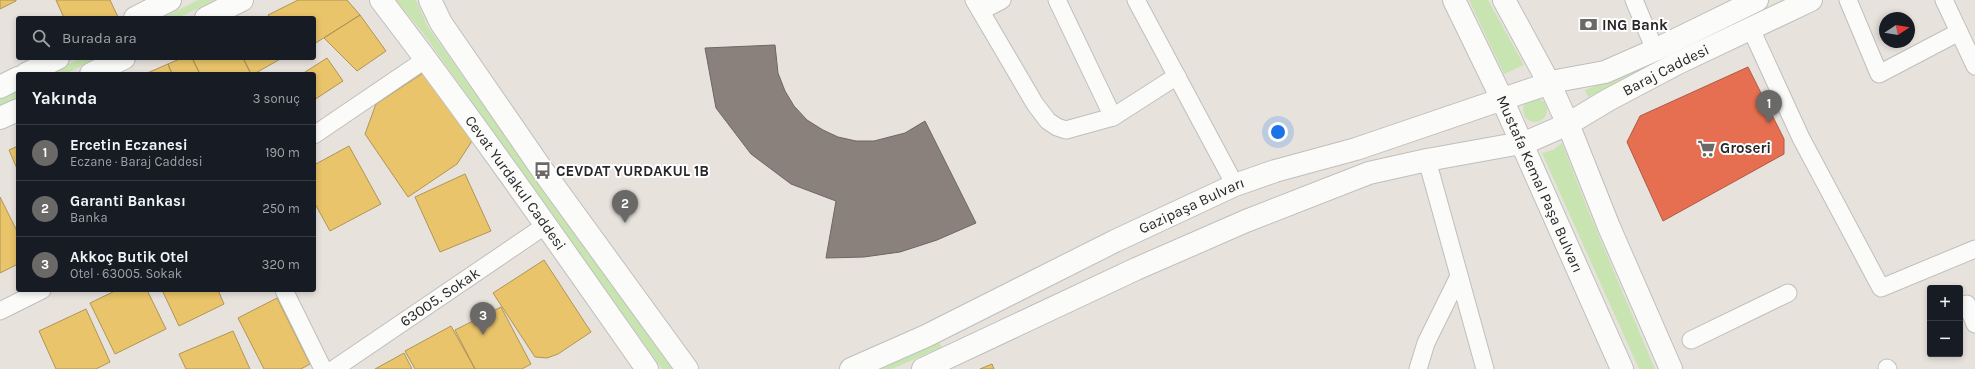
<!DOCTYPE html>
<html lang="tr">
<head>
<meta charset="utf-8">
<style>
	body { margin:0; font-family:Karla,sans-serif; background:#242831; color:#f1f3f6 }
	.controls { position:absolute; right:12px; bottom:12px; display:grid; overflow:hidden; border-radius:4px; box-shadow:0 2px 6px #0003 }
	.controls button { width:36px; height:36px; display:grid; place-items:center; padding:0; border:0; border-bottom:1px solid #363941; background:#171b24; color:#f1f3f6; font:20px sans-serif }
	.compass { position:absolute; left:1879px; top:12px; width:36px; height:36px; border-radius:50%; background:#171b24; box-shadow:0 2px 6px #0003; rotate:78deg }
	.you { position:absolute; left:1278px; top:132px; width:14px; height:14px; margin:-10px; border:3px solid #fff; border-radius:50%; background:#1a73e8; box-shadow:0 0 0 6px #1a73e833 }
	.badge { display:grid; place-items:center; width:26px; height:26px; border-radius:50%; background:#6b6967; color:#fff; font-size:13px; font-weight:700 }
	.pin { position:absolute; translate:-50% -33px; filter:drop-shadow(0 1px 2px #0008) }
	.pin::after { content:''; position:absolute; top:21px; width:14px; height:12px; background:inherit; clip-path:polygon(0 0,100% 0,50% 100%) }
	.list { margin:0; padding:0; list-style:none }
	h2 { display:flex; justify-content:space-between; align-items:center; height:52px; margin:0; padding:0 16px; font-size:17px }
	h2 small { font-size:13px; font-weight:400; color:#9ea1a6 }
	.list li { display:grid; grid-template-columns:26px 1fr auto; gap:12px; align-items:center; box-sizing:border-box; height:56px; padding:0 16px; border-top:1px solid #363941 }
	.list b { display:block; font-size:15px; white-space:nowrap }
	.list p { margin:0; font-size:13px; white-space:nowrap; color:#9ea1a6 }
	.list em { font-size:13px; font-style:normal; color:#9ea1a6 }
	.icon { flex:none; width:22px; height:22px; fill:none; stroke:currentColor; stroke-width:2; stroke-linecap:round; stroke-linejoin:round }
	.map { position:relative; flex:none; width:1975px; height:369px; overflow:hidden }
	.search { position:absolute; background:#171b24; box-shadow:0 2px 6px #0003; left:16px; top:16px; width:300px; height:44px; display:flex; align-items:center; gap:10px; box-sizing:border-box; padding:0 14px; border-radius:4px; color:#9ea1a6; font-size:15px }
	.panel { position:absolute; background:#171b24; box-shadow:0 2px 6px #0003; left:16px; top:72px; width:300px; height:220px; border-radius:4px }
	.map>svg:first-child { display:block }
	.green { fill:#c8e5b1 }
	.homes { fill:#e9c46a; stroke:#af9556 }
	.shops { fill:#e76f51; stroke:#ae5a45 }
	.industry { fill:#8a817c; stroke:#6d6663 }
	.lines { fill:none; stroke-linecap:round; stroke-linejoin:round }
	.street-casing { stroke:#c0bebe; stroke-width:19 }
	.secondary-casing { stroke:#c0bebe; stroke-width:24 }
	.street { stroke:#fbfbfa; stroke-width:17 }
	.secondary { stroke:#fbfbfa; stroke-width:22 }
	.labels { text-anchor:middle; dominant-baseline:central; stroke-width:4; stroke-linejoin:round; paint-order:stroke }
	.poi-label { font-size:15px; font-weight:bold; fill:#282828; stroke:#fff; text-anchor:start }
	.street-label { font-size:15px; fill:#282828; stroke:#fff }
</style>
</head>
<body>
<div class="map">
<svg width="1975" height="369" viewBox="0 0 1975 369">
	<rect width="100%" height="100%" fill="#e7e2dc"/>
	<!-- green -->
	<path class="green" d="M198,0H215L178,18H162Z
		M396,0H416L428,27L672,369H662L423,33Z
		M1469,0H1488L1524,65L1504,74Z
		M1782,0H1788L1588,97L1585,90L1618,77Z
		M81,58H98L65,74H49Z
		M18,89V97L0,106V98Z
		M1523 110a12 12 0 1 1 24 0a12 12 0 1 1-24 0Z
		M1562,143L1588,210L1655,369H1639L1542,153L1553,150Z
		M938,341L942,347L892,369H872Z"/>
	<!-- homes -->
	<path class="homes" d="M0,0H16V1L0,9Z
		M56,0H110L118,17L64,18Z
		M298,0H347L360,15L314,44V18H270L268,15Z
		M360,15L386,51L357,71L324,38Z
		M182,58H192L200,74H172L168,64Z
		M192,58H243L251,74H200Z
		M243,58H282L254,74H251Z
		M327,58L343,81L314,100V74H302Z
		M168,64L172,74H145Z
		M426,71L472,141L457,164L408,197L365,134L376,104Z
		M18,146V171L9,150Z
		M349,146L381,204L330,231L314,202V165Z
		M465,174L491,231L440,252L415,197Z
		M0,197L18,233V264L0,273Z
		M544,260L591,332L558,354L547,358L535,357L493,293Z
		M117,290H147L166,329L115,354L90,303Z
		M162,290H218L224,304L179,326Z
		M277,298L310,364L301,369H264L238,318Z
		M501,307L531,364L522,369H475L455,330Z
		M86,309L110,362L96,369H56L39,331Z
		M451,326L475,369H415L405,351Z
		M233,331L250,369H186L179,354Z
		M404,353L412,369H375Z
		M992,364L994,369H980Z"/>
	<!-- shops -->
	<path class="shops" d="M1748,67L1784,139V154L1663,221L1627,142L1640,116Z"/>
	<!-- industry -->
	<path class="industry" d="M775,45L778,73L785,91L794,106L807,120L823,130L838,137L856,141H874L905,133L925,121L976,223L937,240L900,252L864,257L826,258L836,201L791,184L751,154L716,108L705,48Z"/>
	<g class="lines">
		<defs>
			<g id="street">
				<path d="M974,0L1035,104L1048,121L1057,127L1066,130L1113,117L1177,76"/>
				<path d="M1057,0L1113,117"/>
				<path d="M1136,0L1235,185"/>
				<path d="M1634,0L1655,50"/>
				<path d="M1848,0L1879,74L1959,32"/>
				<path d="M1944,0L1975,66"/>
				<path d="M981,11L1002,0"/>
				<path d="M1751,29L1801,138L1881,288L1975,249"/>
				<path d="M314,135L426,59"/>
				<path d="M1427,160L1485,369"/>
				<path d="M284,290L323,369"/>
				<path d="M1967,304L1975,324"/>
				<path d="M0,311L42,290"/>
				<path d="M1691,340L1788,293"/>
				<path d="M1887,368L1888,369"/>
				<path id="s1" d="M334,369L546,225"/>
				<path d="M1418,369L1426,343L1459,276"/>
			</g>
			<g id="secondary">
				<path id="s2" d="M381,0C473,120 560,245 647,369"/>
				<path d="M430,0L441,23L543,171L687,369"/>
				<path id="s3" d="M1454,0L1502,99L1622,369"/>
				<path d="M1504,0L1549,83L1568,124L1609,227L1671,369"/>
				<path d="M135,18L170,0"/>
				<path d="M206,18L242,0"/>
				<path d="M26,74L58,58"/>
				<path d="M91,74L124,58"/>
				<path d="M0,87L18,78"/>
				<path d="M0,118L18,110"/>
				<path id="s4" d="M851,369L926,336L1115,241L1235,185L1275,171L1356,149L1556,81L1605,72L1655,50L1757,0"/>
				<path id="s5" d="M923,369L1136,269L1246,221L1369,173L1427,160L1527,142L1568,124L1608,100L1678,63L1811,0"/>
			</g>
		</defs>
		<!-- street casing -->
		<use href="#street" class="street-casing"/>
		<!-- secondary casing -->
		<use href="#secondary" class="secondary-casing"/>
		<!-- street -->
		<use href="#street" class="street"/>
		<!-- secondary -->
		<use href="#secondary" class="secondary"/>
	</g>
	<!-- icons -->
	<defs>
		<symbol id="bank-bare" viewBox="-9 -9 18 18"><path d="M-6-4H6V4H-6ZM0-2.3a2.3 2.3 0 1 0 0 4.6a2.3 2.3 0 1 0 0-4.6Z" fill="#6b6967" stroke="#fff" stroke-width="2.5" paint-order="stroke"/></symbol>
		<symbol id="supermarket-bare" viewBox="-9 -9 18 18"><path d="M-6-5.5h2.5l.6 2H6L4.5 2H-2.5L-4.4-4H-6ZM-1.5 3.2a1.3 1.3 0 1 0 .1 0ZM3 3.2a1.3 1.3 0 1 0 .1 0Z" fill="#6b6967" stroke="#fff" stroke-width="2.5" paint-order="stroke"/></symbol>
		<symbol id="bus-bare" viewBox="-9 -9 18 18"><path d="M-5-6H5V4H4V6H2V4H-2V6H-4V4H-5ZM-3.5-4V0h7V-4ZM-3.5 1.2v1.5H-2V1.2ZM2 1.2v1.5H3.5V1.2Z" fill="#6b6967" stroke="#fff" stroke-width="2.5" paint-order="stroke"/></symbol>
	</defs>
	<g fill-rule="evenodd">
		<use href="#bank-bare" x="1576" y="12" width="25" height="25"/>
		<use href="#supermarket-bare" x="1694" y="136" width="25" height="25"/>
		<use href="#bus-bare" x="530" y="158" width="25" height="25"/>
	</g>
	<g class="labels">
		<!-- poi labels -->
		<g class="poi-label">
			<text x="1602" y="25">ING Bank</text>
			<text x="1720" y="148">Groseri</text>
			<text x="556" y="171">CEVDAT YURDAKUL 1B</text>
		</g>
		<!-- street labels -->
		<g class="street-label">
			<text stroke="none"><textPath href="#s5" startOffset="805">Baraj Caddesi</textPath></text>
			<text stroke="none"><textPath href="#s2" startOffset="227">Cevat Yurdakul Caddesi</textPath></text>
			<text stroke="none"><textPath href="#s3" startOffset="203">Mustafa Kemal Paşa Bulvarı</textPath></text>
			<text stroke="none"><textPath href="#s4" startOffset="378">Gazipaşa Bulvarı</textPath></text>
			<text stroke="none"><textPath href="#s1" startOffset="128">63005. Sokak</textPath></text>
		</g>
	</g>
</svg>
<div class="controls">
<button>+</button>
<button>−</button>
</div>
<svg class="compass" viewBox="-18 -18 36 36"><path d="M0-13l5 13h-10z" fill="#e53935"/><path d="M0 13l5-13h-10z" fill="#9ea1a6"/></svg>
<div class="you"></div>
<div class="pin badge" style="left:1769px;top:123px">1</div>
<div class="pin badge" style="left:625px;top:223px">2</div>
<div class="pin badge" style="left:483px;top:335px">3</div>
<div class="search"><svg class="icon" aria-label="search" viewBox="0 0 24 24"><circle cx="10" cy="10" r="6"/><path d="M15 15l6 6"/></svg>Burada ara</div>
<section class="panel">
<h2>Yakında<small>3 sonuç</small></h2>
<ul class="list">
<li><span class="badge">1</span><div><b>Ercetin Eczanesi</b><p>Eczane · Baraj Caddesi</p></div><em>190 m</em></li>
<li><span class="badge">2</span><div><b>Garanti Bankası</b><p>Banka</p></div><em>250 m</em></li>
<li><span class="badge">3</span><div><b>Akkoç Butik Otel</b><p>Otel · 63005. Sokak</p></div><em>320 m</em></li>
</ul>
</section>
</div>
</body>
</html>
